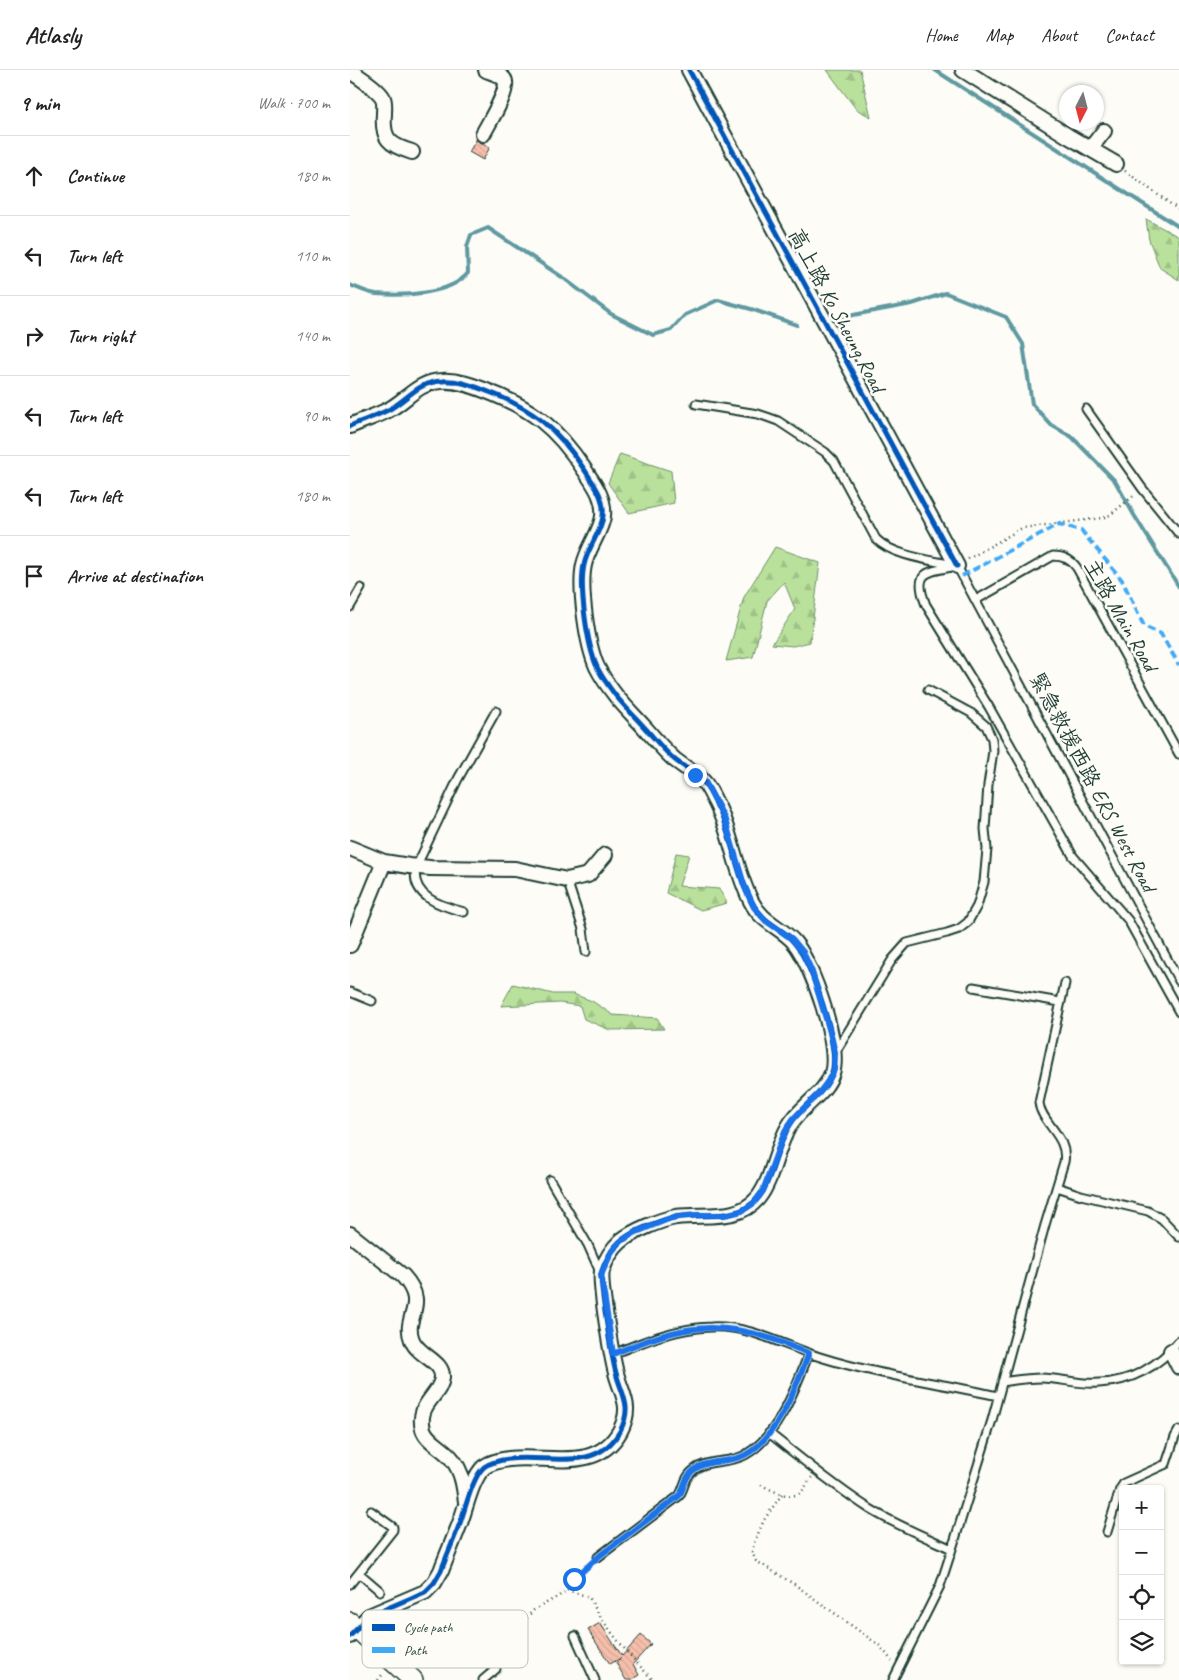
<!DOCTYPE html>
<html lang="en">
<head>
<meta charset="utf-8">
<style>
	body { margin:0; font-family:Caveat,"LXGW WenKai TC",sans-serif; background:#f6f6f6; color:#222 }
	.controls { position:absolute; right:15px; bottom:15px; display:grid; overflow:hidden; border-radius:5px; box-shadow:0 1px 4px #0004 }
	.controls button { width:45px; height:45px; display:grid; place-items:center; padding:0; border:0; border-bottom:1px solid #e0e0e0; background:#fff; color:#222; font:25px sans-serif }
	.compass { position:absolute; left:709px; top:15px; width:45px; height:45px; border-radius:50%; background:#fff; box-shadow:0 1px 4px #0004; rotate:186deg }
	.stop { position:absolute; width:15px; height:15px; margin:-11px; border:4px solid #1a73e8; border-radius:50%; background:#fff }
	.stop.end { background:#1a73e8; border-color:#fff; box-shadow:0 1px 5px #0008 }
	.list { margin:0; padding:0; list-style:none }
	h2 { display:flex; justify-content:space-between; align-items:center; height:65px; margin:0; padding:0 20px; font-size:21px }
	h2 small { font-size:16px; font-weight:400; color:#767676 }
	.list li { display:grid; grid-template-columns:32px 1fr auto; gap:15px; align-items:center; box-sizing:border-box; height:80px; padding:0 20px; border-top:1px solid #e0e0e0 }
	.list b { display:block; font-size:19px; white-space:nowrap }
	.list em { font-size:16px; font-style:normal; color:#767676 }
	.icon { flex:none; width:28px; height:28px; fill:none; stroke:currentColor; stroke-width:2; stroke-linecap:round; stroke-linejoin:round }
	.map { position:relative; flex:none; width:829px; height:1610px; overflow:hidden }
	header { display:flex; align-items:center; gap:30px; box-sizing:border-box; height:70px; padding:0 25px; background:#fff; border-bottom:1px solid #e0e0e0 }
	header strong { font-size:24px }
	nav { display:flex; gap:28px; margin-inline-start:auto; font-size:18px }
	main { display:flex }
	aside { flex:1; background:#fff }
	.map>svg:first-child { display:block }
	.forest { fill:url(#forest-firs); stroke:#6c8f68 }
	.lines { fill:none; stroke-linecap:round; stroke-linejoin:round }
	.stream { stroke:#5f99a0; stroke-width:4 }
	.building { fill:url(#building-back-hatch); stroke:#1f3d34 }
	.service-casing { stroke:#1f3d34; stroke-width:11 }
	.minor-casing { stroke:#1f3d34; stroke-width:18 }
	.secondary-casing { stroke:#1f3d34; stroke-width:22 }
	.path { stroke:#1f3d34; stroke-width:2.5; stroke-dasharray:1 4; stroke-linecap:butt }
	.service { stroke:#fdfcf7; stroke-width:7 }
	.minor { stroke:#fdfcf7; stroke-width:14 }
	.secondary { stroke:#fdfcf7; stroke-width:19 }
	.quiet { stroke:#3fa9f5; stroke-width:4; stroke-dasharray:8 4; stroke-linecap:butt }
	.cycleway-casing { stroke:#fdfcf7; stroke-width:8 }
	.cycleway { stroke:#0057b8; stroke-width:5 }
	.route { stroke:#1a73e8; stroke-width:6 }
	.labels { text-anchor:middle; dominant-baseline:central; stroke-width:5; stroke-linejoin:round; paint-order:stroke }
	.street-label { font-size:21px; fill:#1f3d34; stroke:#fdfcf7 }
	.key { fill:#fdfcf7; stroke:#bac3bc; stroke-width:1 }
	.key-label { font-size:14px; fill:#1f3d34 }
</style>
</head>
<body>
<header>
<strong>Atlasly</strong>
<nav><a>Home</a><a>Map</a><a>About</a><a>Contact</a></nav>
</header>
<main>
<aside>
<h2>9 min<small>Walk · 700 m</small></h2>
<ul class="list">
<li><svg class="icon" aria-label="ahead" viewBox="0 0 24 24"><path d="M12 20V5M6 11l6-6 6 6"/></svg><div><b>Continue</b></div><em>180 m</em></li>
<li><svg class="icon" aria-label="left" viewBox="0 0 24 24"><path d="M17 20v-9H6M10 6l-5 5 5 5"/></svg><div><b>Turn left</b></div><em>110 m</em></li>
<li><svg class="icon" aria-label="right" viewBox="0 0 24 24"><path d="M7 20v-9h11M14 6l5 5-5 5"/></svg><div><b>Turn right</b></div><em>140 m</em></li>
<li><svg class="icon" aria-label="left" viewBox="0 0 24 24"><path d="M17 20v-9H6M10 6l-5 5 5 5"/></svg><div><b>Turn left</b></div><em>90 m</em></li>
<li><svg class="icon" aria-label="left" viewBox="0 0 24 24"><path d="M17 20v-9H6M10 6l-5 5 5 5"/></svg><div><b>Turn left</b></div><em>180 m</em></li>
<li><svg class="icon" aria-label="arrive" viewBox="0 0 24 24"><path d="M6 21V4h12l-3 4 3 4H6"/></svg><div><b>Arrive at destination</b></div></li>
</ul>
</aside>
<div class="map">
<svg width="829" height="1610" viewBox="0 0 829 1610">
	<defs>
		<pattern id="forest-firs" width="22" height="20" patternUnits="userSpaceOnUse" patternTransform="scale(1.25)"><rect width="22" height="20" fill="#bae19c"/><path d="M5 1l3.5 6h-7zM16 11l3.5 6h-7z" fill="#9fc287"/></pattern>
		<pattern id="building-back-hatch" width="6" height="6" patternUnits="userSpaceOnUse" patternTransform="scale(1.25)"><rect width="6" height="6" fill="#f7bfab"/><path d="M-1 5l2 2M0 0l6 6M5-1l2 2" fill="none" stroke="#d3a594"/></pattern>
	</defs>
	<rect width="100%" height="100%" fill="#fdfcf7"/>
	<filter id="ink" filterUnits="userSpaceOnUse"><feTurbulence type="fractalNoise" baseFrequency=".02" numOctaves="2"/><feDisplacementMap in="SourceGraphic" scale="10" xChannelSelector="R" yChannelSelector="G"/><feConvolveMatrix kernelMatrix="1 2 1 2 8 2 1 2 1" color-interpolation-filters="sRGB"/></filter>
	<g filter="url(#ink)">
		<!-- forest -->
		<path class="forest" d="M477,0H510L521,47L506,39Z
			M796,149L829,167V210L810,198L799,170Z
			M270,384L321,401L324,433L279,443L258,413Z
			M425,477L470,493L460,572L443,576L422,574L445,539L434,512L417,531L403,587L376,591L394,527Z
			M326,783L339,785L329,816L369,819L377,833L351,840L316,823Z
			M163,914L203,924H223L242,931L263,945L307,948L314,959L260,960L234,949L230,936L210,933L151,936Z"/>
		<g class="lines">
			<!-- stream -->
			<path class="stream" d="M585,0L829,157
				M0,215C8,218 17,223 26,224C53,226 100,225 118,203L117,177L121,165L138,158L212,207L261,244L303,265L321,260L335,245L368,230L401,239L447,255
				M487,248L562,234L596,223L656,247L673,274L682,334L701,355L722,367L765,411L784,445L829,517"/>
		</g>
		<!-- building -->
		<path class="building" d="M126,70L140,77L133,90L119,82Z
			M250,1553L272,1586L291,1565L301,1574L283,1594L289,1605L281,1610H276L266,1593L271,1588L260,1594L238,1560Z"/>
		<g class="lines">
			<defs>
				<path id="service" d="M346,334L408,344L417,347L428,351L475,382L484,391L526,469C543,486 580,490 604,495
					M736,339L792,418L829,464
					M607,496C578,502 562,500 576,535L639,637L723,786L778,850L829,942
					M607,496L829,911
					M626,530L703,486C713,486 721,489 727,498L829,684
					M0,537L11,518
					M217,810L233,859L236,882
					M114,842C91,836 60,827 66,797L108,709L146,641
					M623,917L710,932
					M0,922L22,931
					M485,983L542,890L557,873L597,863L609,859L618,852L627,836L634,812L637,779L635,759L638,715L643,681L642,669L636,656L621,643L578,620
					M200,1110L238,1175L250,1202
					M707,1117L731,1125L798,1141L812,1149L829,1167
					M263,1284C295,1271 326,1258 361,1257C400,1255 434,1276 470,1287C527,1305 589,1313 648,1326
					M652,1312C665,1310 678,1308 691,1308C710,1308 730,1315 749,1313C781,1312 809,1296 829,1271
					M419,1363C452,1389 484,1416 520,1439C546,1455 575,1467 602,1479
					M757,1462L770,1419L774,1413L816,1394L825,1367L829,1360
					M248,1487L329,1426C334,1419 334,1411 339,1405C353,1387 377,1395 395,1385C428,1367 446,1317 459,1283
					M9,1503L30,1521
					M0,1514L43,1460V1457L21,1441
					M225,1566L245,1610
					M133,1610L146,1599
					M543,1610L590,1516L602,1479L642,1350L695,1155L714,1092C719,1067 691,1053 689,1033L715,913"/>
				<path id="minor" d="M339,0L607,496
					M613,0L718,66L766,94
					M0,1C8,6 29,20 33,28C35,33 34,39 34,44C32,69 39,75 62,82
					M133,64C138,54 161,18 154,9C150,4 141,2 136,0
					M740,79L754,61
					M0,356C13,350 27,346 40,339C59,328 68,312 92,311C107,310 121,315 134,320C182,338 206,357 234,399C244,414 255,428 253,446C252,460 237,479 234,495C229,518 237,575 247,597C252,607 259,617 266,626C275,637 286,648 295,658C305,669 314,681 325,690C334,697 345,703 353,711C359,717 362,726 366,733C382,764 385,800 401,831C412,853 430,856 444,872C462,893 491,977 482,1003C475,1025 450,1036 439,1056C426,1078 423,1109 408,1128C388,1152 354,1143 326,1147C310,1150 283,1161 271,1171C263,1178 255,1190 252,1201C249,1213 262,1288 266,1303C272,1326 283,1336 270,1361C246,1404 197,1384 159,1389C151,1390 141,1392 134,1397C122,1408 116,1437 110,1453C104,1469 97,1485 91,1501L84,1513L75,1522L19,1546L0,1566
					M0,778L34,792L59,796L80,798L165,799L217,810L238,805L255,785
					M0,875L34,792
					M0,1164L53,1206C80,1236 52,1246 62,1270C68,1286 93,1291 92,1307C91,1326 66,1333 73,1359C77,1372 94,1378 102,1389C112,1401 114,1416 116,1432
					M821,1281L829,1297"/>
				<path id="secondary" d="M0,1552L63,1610"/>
			</defs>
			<!-- service casing -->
			<use href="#service" class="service-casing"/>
			<!-- minor casing -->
			<use href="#minor" class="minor-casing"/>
			<!-- secondary casing -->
			<use href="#secondary" class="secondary-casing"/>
			<!-- path -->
			<path class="path" d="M775,101L829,140
				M618,489L672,458L752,448L760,445L786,424
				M411,1415C422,1420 442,1432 452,1421C456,1417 458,1411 462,1407
				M432,1424L414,1450L404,1473L402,1482L406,1491L444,1514L530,1576L542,1591
				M217,1520L239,1527C255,1558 279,1585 303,1610
				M152,1594L168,1580L171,1575L174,1552L179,1545L184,1540L209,1526L217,1520L224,1509L242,1492
				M28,1610L33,1604"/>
			<!-- service -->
			<use href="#service" class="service"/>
			<!-- minor -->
			<use href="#minor" class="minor"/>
			<!-- secondary -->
			<use href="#secondary" class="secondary"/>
			<!-- quiet -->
			<path class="quiet" d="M612,506L709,454L731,460L772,510L794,556L811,564L829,595"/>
			<defs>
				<path id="cycleway" d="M339,0L607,496
					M0,356C13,350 27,346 40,339C59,328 68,312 92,311C107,310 121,315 134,320C182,338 206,357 234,399C244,414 255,428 253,446C252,460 237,479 234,495C229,518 237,575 247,597C252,607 259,617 266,626C275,637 286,648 295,658C305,669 314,681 325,690C334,697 345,703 353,711C359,717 362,726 366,733C382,764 385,800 401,831C412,853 430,856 444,872C462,893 491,977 482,1003C475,1025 450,1036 439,1056C426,1078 423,1109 408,1128C388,1152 354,1143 326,1147C310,1150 283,1161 271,1171C263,1178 255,1190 252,1201C249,1213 262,1288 266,1303C272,1326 283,1336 270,1361C246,1404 197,1384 159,1389C151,1390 141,1392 134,1397C122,1408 116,1437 110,1453C104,1469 97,1485 91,1501L84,1513L75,1522L19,1546L0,1566"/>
			</defs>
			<!-- cycleway casing -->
			<use href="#cycleway" class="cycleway-casing"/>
			<!-- cycleway -->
			<use href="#cycleway" class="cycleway"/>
		</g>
	</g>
	<g class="lines" filter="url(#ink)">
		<!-- route -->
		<path class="route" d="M224,1509L248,1487L329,1426C334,1419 334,1411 339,1405C353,1387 377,1395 395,1385C428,1367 446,1317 459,1283C446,1279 433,1272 419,1268C358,1248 320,1260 263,1284L251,1205L262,1181L270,1172L284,1163L321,1148L346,1145H374L392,1141L404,1133L413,1121L430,1074L436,1060L444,1048L469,1023L478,1011L484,1000L485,983L480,962L462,902L453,882L441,868L416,851L404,837L394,815L375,750L355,712L345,705"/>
	</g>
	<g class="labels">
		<!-- street labels -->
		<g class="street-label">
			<text transform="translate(487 240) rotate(62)">高上路 Ko Sheung Road</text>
			<text transform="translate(771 545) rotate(60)">主路 Main Road</text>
			<text transform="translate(743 712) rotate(62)">緊急救援西路 ERS West Road</text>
		</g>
	</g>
	<!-- legend -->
	<rect x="12" y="1540" width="166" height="58" rx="8" class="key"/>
	<rect x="22" y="1554" width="23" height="7" fill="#0057b8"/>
	<rect x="22" y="1577" width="23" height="6" fill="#3fa9f5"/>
	<g class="key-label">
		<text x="54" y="1562">Cycle path</text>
		<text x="54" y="1585">Path</text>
	</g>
</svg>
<div class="controls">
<button>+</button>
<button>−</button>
<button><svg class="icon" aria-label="locate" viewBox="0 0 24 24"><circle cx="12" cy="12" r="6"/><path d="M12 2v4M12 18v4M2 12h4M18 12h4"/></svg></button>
<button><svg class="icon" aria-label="layers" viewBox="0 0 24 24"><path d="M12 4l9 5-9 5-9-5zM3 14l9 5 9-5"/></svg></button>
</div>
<svg class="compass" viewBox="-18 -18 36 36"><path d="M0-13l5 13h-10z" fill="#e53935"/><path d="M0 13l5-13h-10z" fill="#767676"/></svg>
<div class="stop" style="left:224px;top:1509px"></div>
<div class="stop end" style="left:345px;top:705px"></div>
</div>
</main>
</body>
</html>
